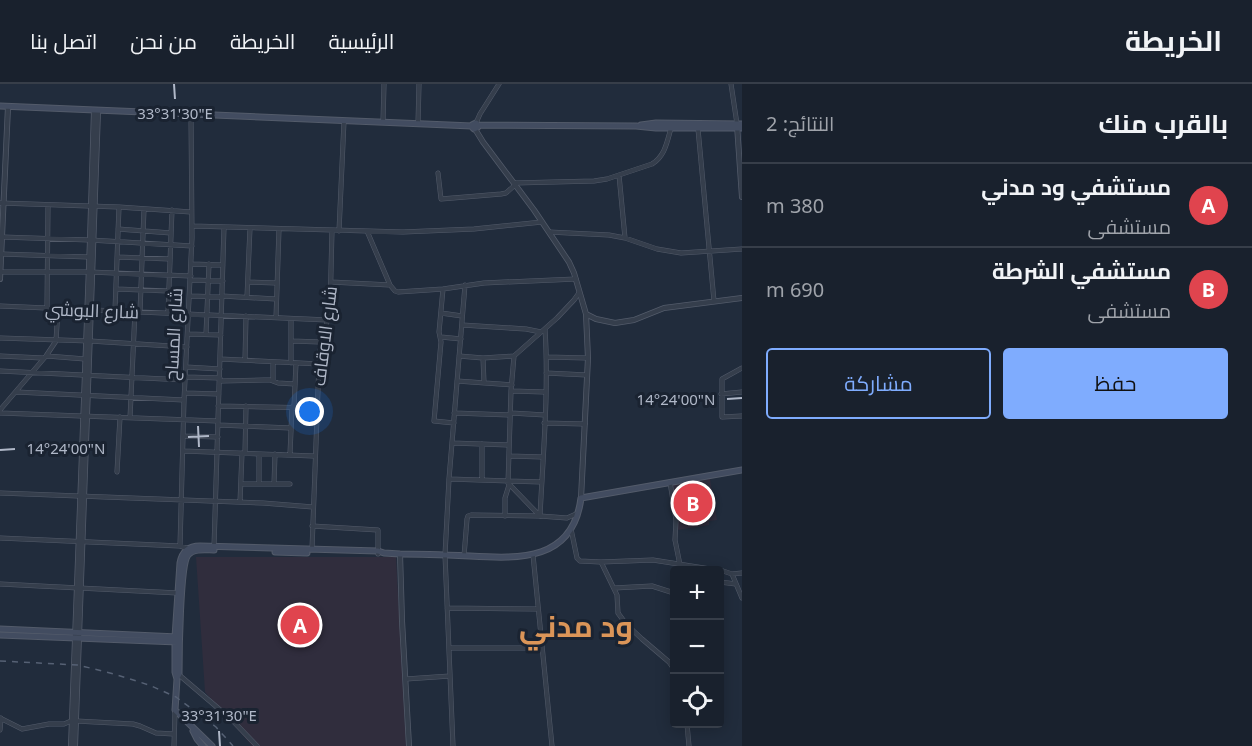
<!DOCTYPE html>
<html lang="ar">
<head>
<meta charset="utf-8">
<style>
	body { margin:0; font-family:"Noto Sans",Cairo,sans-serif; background:#222935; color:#f1f3f6; direction:rtl }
	.controls { position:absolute; right:18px; bottom:18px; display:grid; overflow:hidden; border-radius:6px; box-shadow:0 3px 15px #0003 }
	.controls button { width:54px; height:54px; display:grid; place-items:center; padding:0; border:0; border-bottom:2px solid #373e49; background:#19212d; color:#f1f3f6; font:30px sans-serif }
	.you { position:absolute; left:310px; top:328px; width:21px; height:21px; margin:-15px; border:4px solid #fff; border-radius:50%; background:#1a73e8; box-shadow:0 0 0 9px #1a73e833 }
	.badge { display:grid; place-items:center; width:39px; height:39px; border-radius:50%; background:#7facfe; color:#fff; font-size:20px; font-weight:700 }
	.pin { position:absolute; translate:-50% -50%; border:3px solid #fff; box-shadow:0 2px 6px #0006 }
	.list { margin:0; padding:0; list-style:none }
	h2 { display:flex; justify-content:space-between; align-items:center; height:78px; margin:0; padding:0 24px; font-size:26px }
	h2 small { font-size:20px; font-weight:400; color:#9fa3aa }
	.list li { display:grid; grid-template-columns:39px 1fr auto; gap:18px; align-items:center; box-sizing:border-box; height:84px; padding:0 24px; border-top:2px solid #373e49 }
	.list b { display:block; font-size:22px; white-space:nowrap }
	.list p { margin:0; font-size:20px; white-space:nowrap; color:#9fa3aa }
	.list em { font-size:20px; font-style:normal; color:#9fa3aa }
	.actions { display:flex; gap:12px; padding:18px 24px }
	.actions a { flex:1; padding:14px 0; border:2px solid #7facfe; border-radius:6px; text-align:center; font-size:21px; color:#7facfe }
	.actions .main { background:#7facfe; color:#111 }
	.icon { flex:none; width:33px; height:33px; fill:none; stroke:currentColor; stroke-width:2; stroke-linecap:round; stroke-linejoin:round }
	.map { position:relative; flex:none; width:742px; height:662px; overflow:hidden; direction:ltr }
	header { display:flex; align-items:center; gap:36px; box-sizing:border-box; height:84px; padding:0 30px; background:#19212d; border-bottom:2px solid #373e49 }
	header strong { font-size:28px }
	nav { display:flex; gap:33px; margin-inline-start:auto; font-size:21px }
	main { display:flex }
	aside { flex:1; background:#19212d }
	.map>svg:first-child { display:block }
	.medical { fill:#302d3d }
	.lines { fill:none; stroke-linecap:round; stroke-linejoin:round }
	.minor-casing { stroke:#535b6a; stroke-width:5 }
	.tertiary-casing { stroke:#535b6a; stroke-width:6 }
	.secondary-casing { stroke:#535b6a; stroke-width:7 }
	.minor { stroke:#353e4c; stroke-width:4 }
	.tertiary { stroke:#353e4c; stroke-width:4.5 }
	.secondary { stroke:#424c60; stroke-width:5 }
	.rail { stroke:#566174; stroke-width:1.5; stroke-dasharray:6 6; stroke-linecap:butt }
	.ticks { fill:none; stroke:#b0b8c8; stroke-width:2 }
	.labels { text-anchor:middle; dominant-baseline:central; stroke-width:6; stroke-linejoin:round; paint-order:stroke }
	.street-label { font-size:18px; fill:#b0b8c8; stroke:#1a2331 }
	.town-label { font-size:30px; font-weight:bold; fill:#db9558; stroke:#1a2331 }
	.ticks-label { font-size:15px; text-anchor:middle; fill:#b0b8c8; stroke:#1a2331; stroke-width:6; stroke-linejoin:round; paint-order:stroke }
</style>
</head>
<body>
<header>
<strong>الخريطة</strong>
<nav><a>الرئيسية</a><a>الخريطة</a><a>من نحن</a><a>اتصل بنا</a></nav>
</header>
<main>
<aside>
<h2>بالقرب منك<small>النتائج: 2</small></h2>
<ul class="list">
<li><span class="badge" style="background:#e0444e">A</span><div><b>مستشفي ود مدني</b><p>مستشفى</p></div><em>380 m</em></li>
<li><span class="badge" style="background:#e0444e">B</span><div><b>مستشفي الشرطة</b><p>مستشفى</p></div><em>690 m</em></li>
</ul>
<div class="actions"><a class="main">حفظ</a><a>مشاركة</a></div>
</aside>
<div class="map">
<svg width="742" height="662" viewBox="0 0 742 662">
	<rect width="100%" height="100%" fill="#212c3c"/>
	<!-- medical -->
	<path class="medical" d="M710,395L717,436L709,437V441L678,446L670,401Z
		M196,473H396L406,662H252L205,608Z"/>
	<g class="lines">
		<defs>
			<path id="minor" d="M731,0L737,40
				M383,38L384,0
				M476,39L480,30L499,0
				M418,40L419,0
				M698,45L714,217
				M438,89L441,115L501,110L506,109L515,101
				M619,91L625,154
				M514,99L594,97L607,95L652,80C665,72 667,58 671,44
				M0,119L119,123L191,128
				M192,142L403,148L474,145L542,138
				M118,145L171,149
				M339,147L344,37
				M367,147L390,201L395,207L398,208L443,205L484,199L576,195
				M549,148L609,151L625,154L657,165L681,169L742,165
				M2,153L90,156L192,162
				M1,170L89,173
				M117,173L170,175
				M191,180L223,181
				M0,188H89L191,192
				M191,196L223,197
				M248,198L277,199
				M331,198L390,201
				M116,205L169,207
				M443,205L439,248L441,258L434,337L454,339
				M190,212L222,213
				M222,212L276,215
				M247,213L250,144
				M0,222L328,236
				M47,224L48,121
				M115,226L119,123
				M140,228L144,125
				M168,229L172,126
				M441,229L462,232
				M276,234L279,145
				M462,241L526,245L541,248
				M188,250L221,251
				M206,250L209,180
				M441,253L461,255
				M0,254L90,257L187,263
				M291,257L321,258
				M0,272L43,274
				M47,272L85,275
				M459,272L483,274L514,272L557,234L574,216L579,209
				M514,272L511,307L508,399L540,432
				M546,273L588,274
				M483,274L484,299
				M220,275L319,280
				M245,276L246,232
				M273,278V297
				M291,279V235
				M186,283L220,285
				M742,284L722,295V333L742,332
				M0,287L185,296
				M546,289L587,291
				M186,293L220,294
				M220,297L264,296H270L278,299L295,300
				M457,297L512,301
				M511,307L545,308
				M16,308L184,316
				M185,309L219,310
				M721,310L742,308
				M218,322L316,324
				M294,323L296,279
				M0,326L46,272L56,257L58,224
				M0,329L218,337
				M454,329L510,331
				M511,329L545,331
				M130,334L135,227
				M544,339L585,340
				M218,341L291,344
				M184,352L218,353
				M452,359L509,361
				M183,367L314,372
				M245,369L246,322
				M290,370L292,323
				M509,372L543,373
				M117,388L120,333
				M449,395L542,398
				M482,395V360
				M670,398L676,436L675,456L681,486
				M241,400H290
				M259,400V370
				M274,400L275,370
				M0,409L263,419L313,423
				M240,418L242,369
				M505,432V414L509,401
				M540,432C543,371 549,306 545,245
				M312,442L378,446V470
				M571,445L577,474L580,477L601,478L653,476L723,487L732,490L742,489
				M0,454L180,462L190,465
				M180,462L184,316L192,154L191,30
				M214,463L224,143
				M312,465L319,280L321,258L330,228L332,146
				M533,471L552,662
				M464,472L467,435L468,432L471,431L540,432L567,434L576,430
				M601,478L617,511L618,529L626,540L642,555L669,578L674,585
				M732,490L742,514
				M720,498L736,500
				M0,500L178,509
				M614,504L652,502L674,509
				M447,524L538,525
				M449,564H541
				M178,590L232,636L257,662
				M406,595L450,592
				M0,634L22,645L49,640H64L71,637
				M76,637L133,640L140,642L156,649L174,650
				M687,640L689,662
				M0,646L1,634
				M174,662L175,627
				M453,662L445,471L449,395L465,201"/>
			<path id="tertiary" d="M737,41L742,113
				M475,45L483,58L534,126L569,178L574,189L586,230L588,274L581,414
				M0,195L8,23
				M586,230L596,235L615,239L634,236L664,224L742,214
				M400,470L402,537L409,662
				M71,662L90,156L94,27
				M75,662L98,27"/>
			<path id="secondary" d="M0,22L472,42
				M476,39L478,41V43L474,45L472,43V41Z
				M478,41L636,42L656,44H742
				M641,41L656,39L742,40
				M275,468L307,469
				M0,545L178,553
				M0,551L178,558
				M177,594L179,590C179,572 180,480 188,471C194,464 206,466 214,466
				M193,647L197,655L203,662
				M212,662L175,626L177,595L175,588V553L180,479C182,468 188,462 200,462L378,467L384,469L400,470C423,470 447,471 470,472C520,475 573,477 581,414L742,386"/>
		</defs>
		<!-- minor casing -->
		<use href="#minor" class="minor-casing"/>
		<!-- tertiary casing -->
		<use href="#tertiary" class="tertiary-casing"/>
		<!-- secondary casing -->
		<use href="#secondary" class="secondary-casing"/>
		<!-- minor -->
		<use href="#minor" class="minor"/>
		<!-- tertiary -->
		<use href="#tertiary" class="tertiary"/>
		<!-- secondary -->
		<use href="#secondary" class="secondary"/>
		<!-- rail -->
		<path class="rail" d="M0,577L78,581L114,590L149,601L176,613L216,643L233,662"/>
	</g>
	<!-- ticks -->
	<path class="ticks" d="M174,0L175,15M727,315L742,314M198,342L199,363M188,353L209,352M0,366L15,365M219,647L220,662"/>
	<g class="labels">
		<!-- street labels -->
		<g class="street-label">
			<text transform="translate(92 226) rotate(2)">شارع البوشي</text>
			<text transform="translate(173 250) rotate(-87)">شارع المساح</text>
			<text transform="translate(324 252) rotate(-83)">شارع الاوقاف</text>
		</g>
		<!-- town labels -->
		<g class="town-label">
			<text x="576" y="541">ود مدني</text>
		</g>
	</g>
	<g class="ticks-label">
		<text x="175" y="35">33°31'30"E</text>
		<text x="676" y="321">14°24'00"N</text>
		<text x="66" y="370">14°24'00"N</text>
		<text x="219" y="637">33°31'30"E</text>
	</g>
</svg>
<div class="controls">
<button>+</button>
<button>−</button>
<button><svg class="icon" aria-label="locate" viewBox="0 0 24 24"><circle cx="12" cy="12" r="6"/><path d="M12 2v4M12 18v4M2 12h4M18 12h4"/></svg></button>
</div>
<div class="you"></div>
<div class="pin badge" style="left:300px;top:541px;background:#e0444e">A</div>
<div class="pin badge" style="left:693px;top:419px;background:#e0444e">B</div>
</div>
</main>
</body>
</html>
